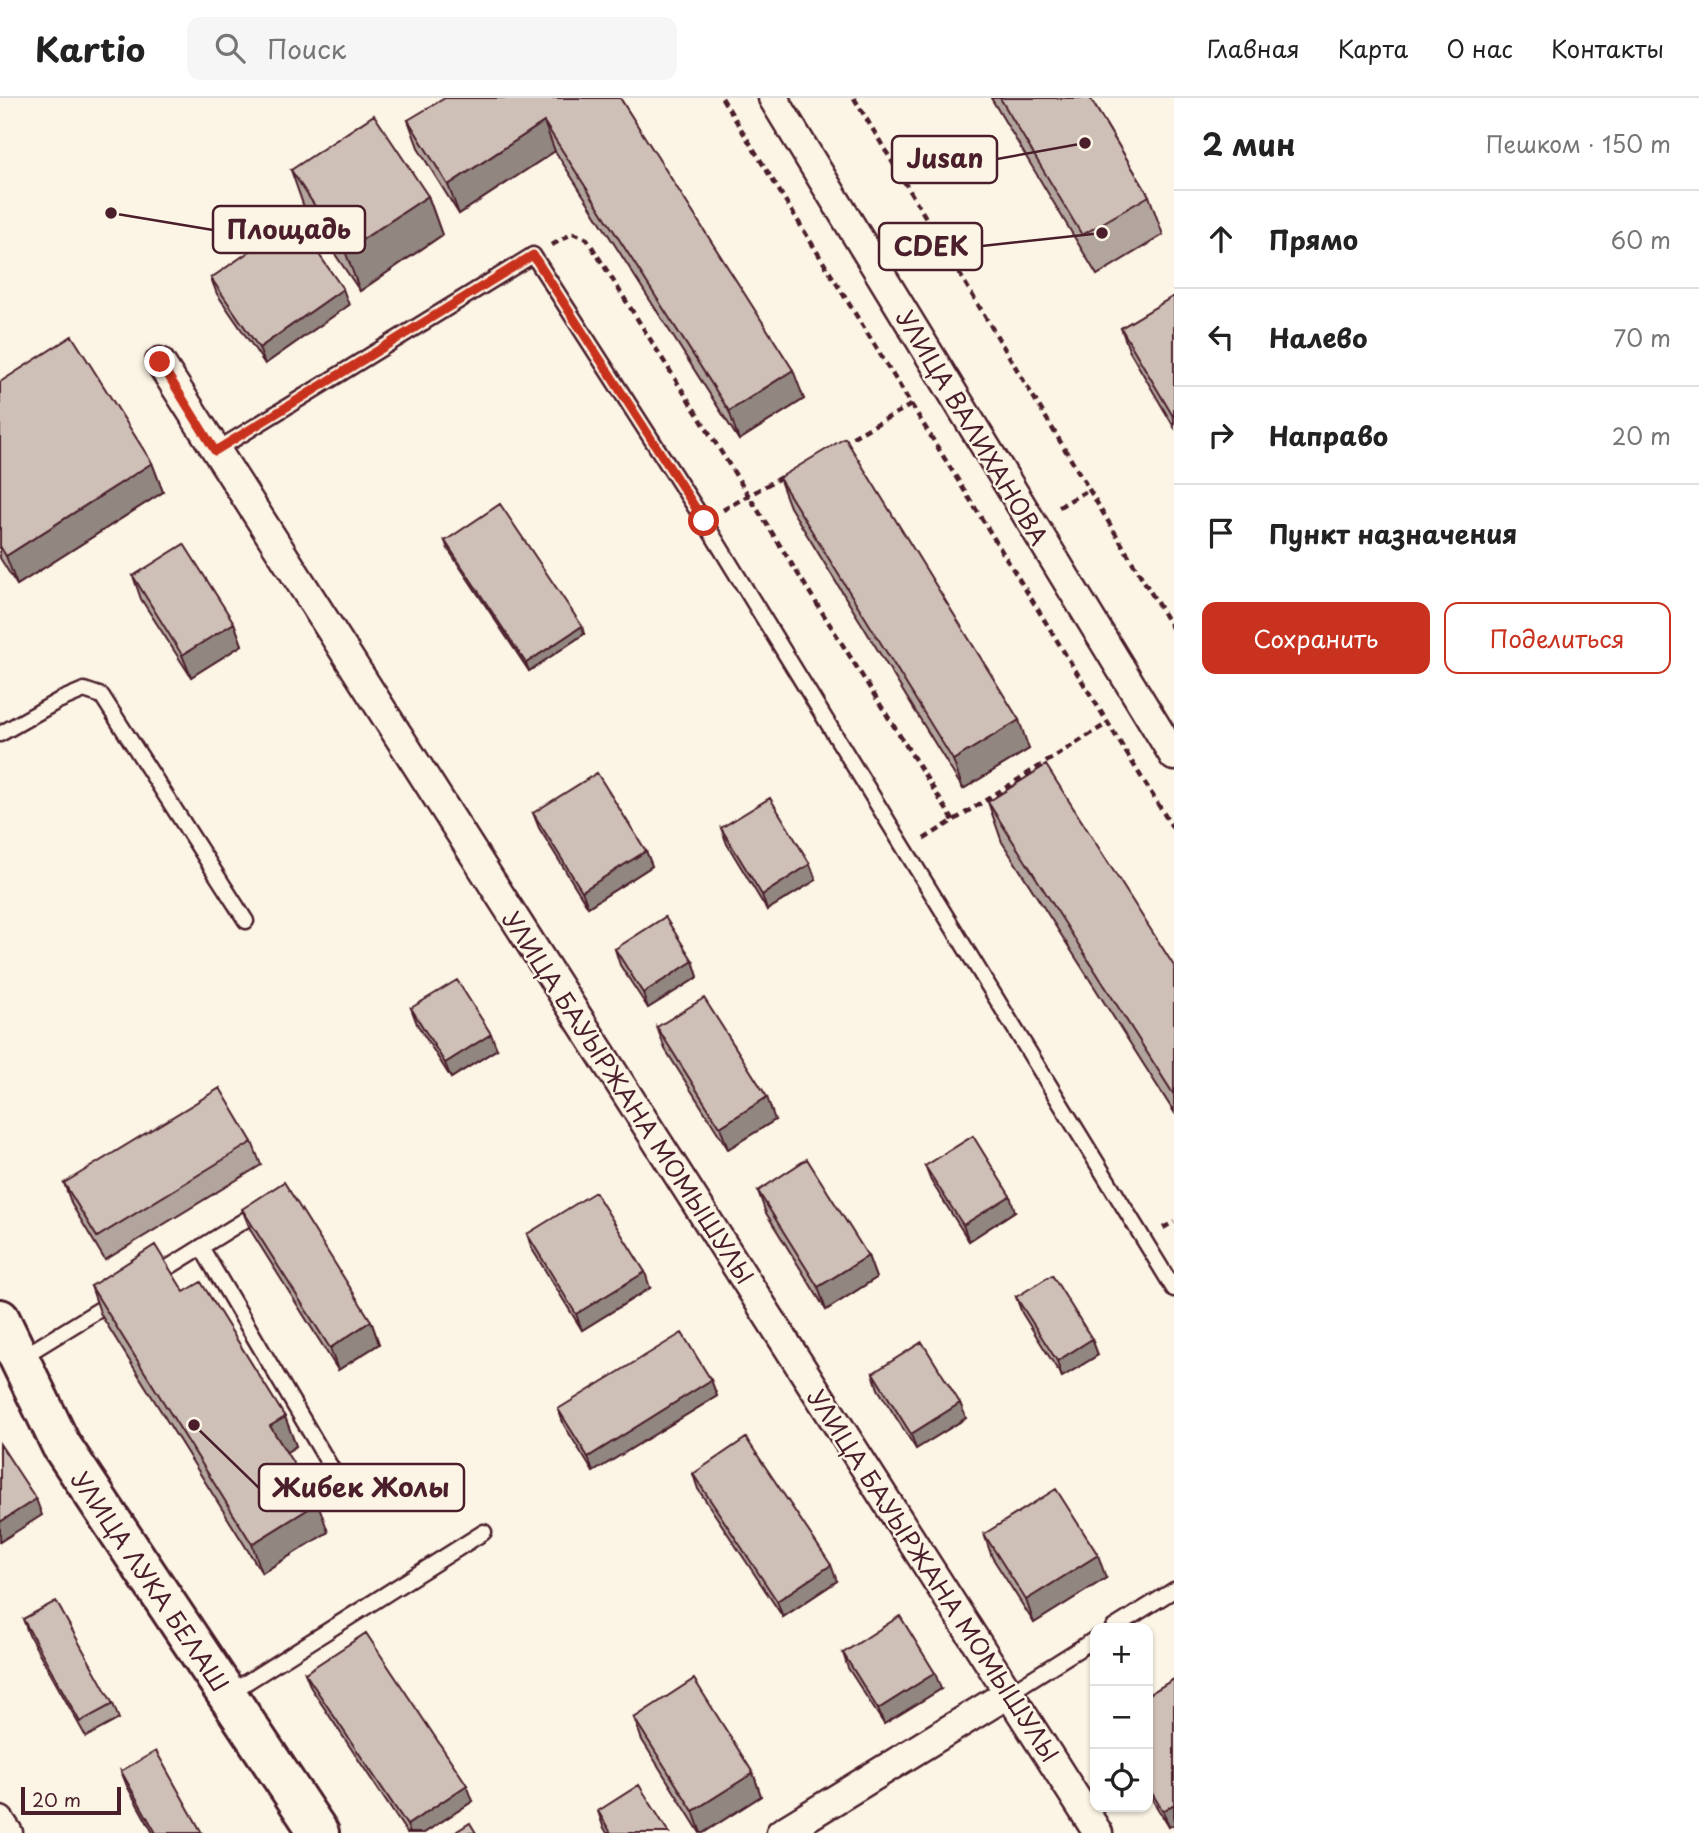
<!DOCTYPE html>
<html lang="ru">
<head>
<meta charset="utf-8">
<style>
	body { margin:0; font-family:"Playpen Sans",sans-serif; background:#f6f6f6; color:#222 }
	.controls { position:absolute; right:21px; bottom:21px; display:grid; overflow:hidden; border-radius:14px; box-shadow:0 2px 5px #0004 }
	.controls button { width:63px; height:63px; display:grid; place-items:center; padding:0; border:0; border-bottom:2px solid #e0e0e0; background:#fff; color:#222; font:35px sans-serif }
	.scale { position:absolute; left:21px; bottom:18px; width:100px; box-sizing:border-box; padding-left:7px; border:4px solid #4a1f2b; border-top:0; font-size:19px; line-height:24px; white-space:nowrap; color:#4a1f2b; -webkit-text-stroke:5px #fcf5e5; paint-order:stroke }
	.stop { position:absolute; width:21px; height:21px; margin:-16px; border:5px solid #c8321e; border-radius:50%; background:#fff }
	.stop.end { background:#c8321e; border-color:#fff; box-shadow:0 2px 7px #0008 }
	.list { margin:0; padding:0; list-style:none }
	h2 { display:flex; justify-content:space-between; align-items:center; height:91px; margin:0; padding:0 28px; font-size:30px }
	h2 small { font-size:23px; font-weight:400; color:#767676 }
	.list li { display:grid; grid-template-columns:46px 1fr auto; gap:21px; align-items:center; box-sizing:border-box; height:98px; padding:0 28px; border-top:2px solid #e0e0e0 }
	.list b { display:block; font-size:26px; white-space:nowrap }
	.list em { font-size:23px; font-style:normal; color:#767676 }
	.actions { display:flex; gap:14px; padding:21px 28px }
	.actions a { flex:1; padding:16px 0; border:2px solid #c8321e; border-radius:14px; text-align:center; font-size:24px; color:#c8321e }
	.actions .main { background:#c8321e; color:#fff }
	.icon { flex:none; width:38px; height:38px; fill:none; stroke:currentColor; stroke-width:2; stroke-linecap:round; stroke-linejoin:round }
	.map { position:relative; flex:none; width:1174px; height:1735px; overflow:hidden }
	header { display:flex; align-items:center; gap:42px; box-sizing:border-box; height:98px; padding:0 35px; background:#fff; border-bottom:2px solid #e0e0e0 }
	header strong { font-size:33px }
	nav { display:flex; gap:38px; margin-inline-start:auto; font-size:24px }
	.search { width:490px; height:63px; background:#f6f6f6; display:flex; align-items:center; gap:18px; box-sizing:border-box; padding:0 24px; border-radius:14px; color:#767676; font-size:26px }
	main { display:flex }
	aside { flex:1; background:#fff }
	.map>svg:first-child { display:block }
	.lines { fill:none; stroke-linecap:round; stroke-linejoin:round }
	.service-casing { stroke:#4a1f2b; stroke-width:19 }
	.minor-casing { stroke:#4a1f2b; stroke-width:33 }
	.secondary-casing { stroke:#4a1f2b; stroke-width:44 }
	.path { stroke:#4a1f2b; stroke-width:4.5; stroke-dasharray:7 5; stroke-linecap:butt }
	.service { stroke:#fcf5e5; stroke-width:14 }
	.minor { stroke:#fcf5e5; stroke-width:28 }
	.secondary { stroke:#fcf5e5; stroke-width:38 }
	.wall { fill:#b2a59d; stroke:#4a1f2b; stroke-width:2 }
	.shaded-wall { fill:#918680; stroke:#4a1f2b; stroke-width:2 }
	.building { fill:#cfc0b7; stroke:#4a1f2b; stroke-width:2 }
	.route { stroke:#c8321e; stroke-width:9 }
	.labels { text-anchor:middle; dominant-baseline:central; stroke-width:5; stroke-linejoin:round; paint-order:stroke }
	.street-label { font-size:24px; fill:#4a1f2b; stroke:#fcf5e5 }
	.leader { fill:none; stroke:#4a1f2b; stroke-width:2.5 }
	.callout-dot { fill:#4a1f2b; stroke:#fcf5e5; stroke-width:2.5 }
	.callout { fill:#fcf5e5; stroke:#4a1f2b; stroke-width:2.5 }
	.callout-label { font-size:26px; text-anchor:middle; font-weight:bold; fill:#4a1f2b }
</style>
</head>
<body>
<header>
<strong>Kartio</strong>
<div class="search"><svg class="icon" aria-label="search" viewBox="0 0 24 24"><circle cx="10" cy="10" r="6"/><path d="M15 15l6 6"/></svg>Поиск</div>
<nav><a>Главная</a><a>Карта</a><a>О нас</a><a>Контакты</a></nav>
</header>
<main>
<div class="map">
<svg width="1174" height="1735" viewBox="0 0 1174 1735">
	<rect width="100%" height="100%" fill="#fcf5e5"/>
	<filter id="ink" filterUnits="userSpaceOnUse"><feTurbulence type="fractalNoise" baseFrequency=".0143" numOctaves="2"/><feDisplacementMap in="SourceGraphic" scale="14" xChannelSelector="R" yChannelSelector="G"/><feConvolveMatrix kernelMatrix="1 2 1 2 8 2 1 2 1" color-interpolation-filters="sRGB"/></filter>
	<g filter="url(#ink)">
		<g class="lines">
			<defs>
				<path id="service" d="M215,353L533,157L704,423L1174,1191
					M0,636L58,603L84,592L102,598L246,823
					M201,1149L339,1383
					M153,1179L261,1112
					M19,1261L115,1202
					M1113,1530L1174,1492
					M1009,1595L1095,1541
					M228,1596L484,1434"/>
				<path id="minor" d="M773,0L1174,658
					M160,264L1098,1735
					M0,1723L8,1735
					M781,1735L1009,1595"/>
				<path id="secondary" d="M0,1221L61,1347L319,1735"/>
			</defs>
			<!-- service casing -->
			<use href="#service" class="service-casing"/>
			<!-- minor casing -->
			<use href="#minor" class="minor-casing"/>
			<!-- secondary casing -->
			<use href="#secondary" class="secondary-casing"/>
			<!-- path -->
			<path class="path" d="M722,0L1174,732
				M854,0L1174,533
				M552,147L573,135L587,141L953,722
				M842,345L911,307
				M1059,409L1088,392
				M723,412L783,378
				M924,741L1108,625
				M1163,1130L1174,1124"/>
			<!-- service -->
			<use href="#service" class="service"/>
			<!-- minor -->
			<use href="#minor" class="minor"/>
			<!-- secondary -->
			<use href="#secondary" class="secondary"/>
		</g>
		<!-- wall -->
		<path class="wall" d="M620,0L804,301L739,342L555,53L459,116L419,52L408,22Z
			M991,0H1090L1149,98L1163,137L1097,177Z
			M291,72L428,98L442,137L360,193L305,112Z
			M211,180L349,207L265,266L217,196Z
			M1174,198V329L1129,252L1121,230Z
			M0,284L152,365L163,394L17,487L0,460Z
			M779,380L1029,651L963,691L790,409Z
			M445,443L584,536L529,573L448,451Z
			M133,478L234,525L242,547L191,579L141,501Z
			M988,704L1174,868V1014L1002,744Z
			M533,715L646,753L652,768L588,809L539,730Z
			M721,730L816,782L767,812L727,746Z
			M615,851L693,863L698,879L648,910L620,867Z
			M411,910L497,951L451,980L417,926Z
			M657,929L775,1022L728,1051L665,951Z
			M252,1044L261,1067L105,1162L72,1107L64,1085Z
			M925,1068L1015,1113L969,1143L931,1083Z
			M758,1093L868,1158L876,1180L826,1212L766,1115Z
			M242,1111L371,1223L379,1246L338,1272L251,1133Z
			M527,1136L650,1190L582,1232L532,1151Z
			M91,1188L184,1194L285,1319L296,1348L286,1354L328,1434L262,1475L101,1217Z
			M1016,1199L1092,1241L1098,1257L1062,1279L1022,1215Z
			M873,1275L960,1305L966,1320L916,1351L878,1291Z
			M711,1282L717,1298L593,1374L564,1327L558,1311Z
			M693,1376L837,1483L783,1519L698,1391Z
			M984,1436L1106,1480L1034,1525L992,1459Z
			M23,1521L113,1606L119,1621L86,1639L29,1537Z
			M843,1555L941,1591L884,1626L848,1570Z
			M305,1575L473,1703L424,1735H407L311,1590Z
			M1174,1581V1726L1169,1729L1148,1695V1597Z
			M634,1620L753,1675L761,1698L703,1735H700L642,1642Z
			M121,1673L202,1735H153L127,1688Z
			M598,1713L669,1735H607L603,1728Z"/>
		<!-- shaded-wall -->
		<path class="shaded-wall" d="M544,24L555,53L459,116L448,87Z
			M428,98L442,137L360,193L345,153Z
			M343,191L349,207L265,266L259,250Z
			M793,272L804,301L739,342L729,313Z
			M152,365L163,394L17,487L6,458Z
			M234,525L242,547L191,579L182,557Z
			M582,528L584,536L529,573L526,565Z
			M1019,622L1029,651L963,691L953,662Z
			M646,753L652,768L588,809L582,793Z
			M810,766L816,782L767,812L762,797Z
			M693,863L698,879L648,910L643,895Z
			M491,936L497,951L451,980L445,965Z
			M767,999L775,1022L728,1051L720,1029Z
			M1010,1098L1015,1113L969,1143L963,1127Z
			M868,1158L876,1180L826,1212L818,1189Z
			M645,1174L650,1190L582,1232L576,1216Z
			M371,1223L379,1246L338,1272L330,1250Z
			M1092,1241L1098,1257L1062,1279L1057,1263Z
			M711,1282L717,1298L593,1374L588,1359Z
			M960,1305L966,1320L916,1351L911,1336Z
			M285,1319L296,1348L281,1358L270,1328Z
			M36,1401L42,1417L0,1444V1424Z
			M318,1405L328,1434L262,1475L252,1446Z
			M1098,1457L1106,1480L1034,1525L1026,1502Z
			M831,1467L837,1483L783,1519L777,1503Z
			M935,1575L941,1591L884,1626L878,1611Z
			M753,1675L761,1698L703,1735H701L693,1713Z
			M467,1687L473,1703L424,1735H410L407,1727Z
			M1174,1706V1726L1169,1729L1163,1713Z"/>
		<!-- building -->
		<path class="building" d="M445,0H620L793,272L729,313L544,24L448,87L408,22Z
			M1000,0H1090L1149,98L1082,137Z
			M374,17L428,98L345,153L291,72Z
			M295,122L343,191L259,250L211,180Z
			M1174,198V320L1121,230Z
			M72,238L152,365L6,458L0,448V284Z
			M845,340L1019,622L953,662L779,380Z
			M500,406L582,528L526,565L445,443Z
			M184,446L234,525L182,557L133,478Z
			M1046,667L1174,868V997L988,704Z
			M597,675L646,753L582,793L533,715Z
			M770,700L810,766L762,797L721,730Z
			M665,819L693,863L643,895L615,851Z
			M457,882L491,936L445,965L411,910Z
			M704,900L767,999L720,1029L657,929Z
			M220,990L252,1044L97,1139L64,1085Z
			M973,1038L1010,1098L963,1127L925,1068Z
			M807,1061L868,1158L818,1189L758,1093Z
			M284,1084L371,1223L330,1250L242,1111Z
			M595,1094L645,1174L576,1216L527,1136Z
			M155,1147L184,1194L201,1184L285,1319L270,1328L318,1405L252,1446L91,1188Z
			M1052,1177L1092,1241L1057,1263L1016,1199Z
			M682,1235L711,1282L588,1359L558,1311Z
			M922,1244L960,1305L911,1336L873,1275Z
			M746,1340L831,1467L777,1503L693,1376Z
			M0,1346L36,1401L0,1424Z
			M1056,1391L1098,1457L1026,1502L984,1436Z
			M56,1503L113,1606L80,1624L23,1521Z
			M900,1518L935,1575L878,1611L843,1555Z
			M366,1535L467,1687L407,1727L305,1575Z
			M694,1581L753,1675L693,1713L634,1620Z
			M1174,1581V1706L1163,1713L1148,1689V1597Z
			M156,1653L202,1735H156L121,1673Z
			M639,1687L669,1735H611L598,1713Z
			M470,1725L476,1735H454Z"/>
	</g>
	<g class="lines" filter="url(#ink)">
		<!-- route -->
		<path class="route" d="M160,264L215,353L533,157L704,423"/>
	</g>
	<g class="labels">
		<!-- street labels -->
		<g class="street-label">
			<text transform="translate(973 329) rotate(59)">УЛИЦА ВАЛИХАНОВА</text>
			<text transform="translate(629 999) rotate(57)">УЛИЦА БАУЫРЖАНА МОМЫШУЛЫ</text>
			<text transform="translate(934 1477) rotate(57)">УЛИЦА БАУЫРЖАНА МОМЫШУЛЫ</text>
			<text transform="translate(151 1483) rotate(56)">УЛИЦА ЛУКА БЕЛАШ</text>
		</g>
	</g>
	<!-- callouts -->
	<path class="leader" d="M1085 45L997 61M111 115L213 132M1102 135L982 148M194 1327L259 1390"/>
	<g class="callout-dot">
		<circle cx="1085" cy="45" r="7"/>
		<circle cx="111" cy="115" r="7"/>
		<circle cx="1102" cy="135" r="7"/>
		<circle cx="194" cy="1327" r="7"/>
	</g>
	<g class="callout">
		<rect x="892" y="38" width="105" height="47" rx="7"/>
		<rect x="213" y="108" width="152" height="47" rx="7"/>
		<rect x="879" y="125" width="103" height="47" rx="7"/>
		<rect x="259" y="1366" width="205" height="47" rx="7"/>
	</g>
	<g class="callout-label">
		<text x="945" y="70">Jusan</text>
		<text x="289" y="141">Площадь</text>
		<text x="931" y="158">CDEK</text>
		<text x="361" y="1399">Жибек Жолы</text>
	</g>
</svg>
<div class="controls">
<button>+</button>
<button>−</button>
<button><svg class="icon" aria-label="locate" viewBox="0 0 24 24"><circle cx="12" cy="12" r="6"/><path d="M12 2v4M12 18v4M2 12h4M18 12h4"/></svg></button>
</div>
<div class="scale">20 m</div>
<div class="stop" style="left:704px;top:423px"></div>
<div class="stop end" style="left:160px;top:264px"></div>
</div>
<aside>
<h2>2 мин<small>Пешком · 150 m</small></h2>
<ul class="list">
<li><svg class="icon" aria-label="ahead" viewBox="0 0 24 24"><path d="M12 20V5M6 11l6-6 6 6"/></svg><div><b>Прямо</b></div><em>60 m</em></li>
<li><svg class="icon" aria-label="left" viewBox="0 0 24 24"><path d="M17 20v-9H6M10 6l-5 5 5 5"/></svg><div><b>Налево</b></div><em>70 m</em></li>
<li><svg class="icon" aria-label="right" viewBox="0 0 24 24"><path d="M7 20v-9h11M14 6l5 5-5 5"/></svg><div><b>Направо</b></div><em>20 m</em></li>
<li><svg class="icon" aria-label="arrive" viewBox="0 0 24 24"><path d="M6 21V4h12l-3 4 3 4H6"/></svg><div><b>Пункт назначения</b></div></li>
</ul>
<div class="actions"><a class="main">Сохранить</a><a>Поделиться</a></div>
</aside>
</main>
</body>
</html>
